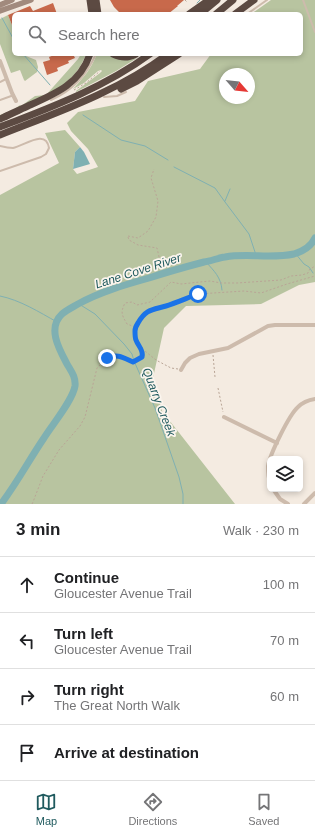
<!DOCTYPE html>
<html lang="en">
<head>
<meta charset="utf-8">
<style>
	body { margin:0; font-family:Helvetica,sans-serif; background:#f2f2f2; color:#202124 }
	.controls { position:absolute; right:12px; bottom:12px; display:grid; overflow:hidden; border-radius:6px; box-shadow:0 2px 6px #0003 }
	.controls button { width:36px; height:36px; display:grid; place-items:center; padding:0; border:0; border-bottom:1px solid #e0e0e0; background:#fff; color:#202124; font:20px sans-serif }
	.compass { position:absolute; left:219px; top:68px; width:36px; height:36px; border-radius:50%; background:#fff; box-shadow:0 2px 6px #0003; rotate:118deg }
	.stop { position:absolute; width:12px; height:12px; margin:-9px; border:3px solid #1a73e8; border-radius:50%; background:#fff }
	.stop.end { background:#1a73e8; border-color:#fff; box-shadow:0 1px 4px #0008 }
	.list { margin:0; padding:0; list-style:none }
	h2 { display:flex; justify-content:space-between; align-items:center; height:52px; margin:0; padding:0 16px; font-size:17px }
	h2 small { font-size:13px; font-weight:400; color:#757577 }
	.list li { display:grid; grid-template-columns:26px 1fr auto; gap:12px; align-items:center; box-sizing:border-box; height:56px; padding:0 16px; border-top:1px solid #e0e0e0 }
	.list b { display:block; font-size:15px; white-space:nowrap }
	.list p { margin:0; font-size:13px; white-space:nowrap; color:#757577 }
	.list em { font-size:13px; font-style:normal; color:#757577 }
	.icon { flex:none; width:22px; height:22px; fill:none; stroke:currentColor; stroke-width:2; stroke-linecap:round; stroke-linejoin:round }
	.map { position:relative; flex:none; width:315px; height:504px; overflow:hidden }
	.search { position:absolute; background:#fff; box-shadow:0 2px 6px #0003; left:12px; right:12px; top:12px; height:44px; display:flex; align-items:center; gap:10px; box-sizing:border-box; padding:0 14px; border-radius:6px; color:#757577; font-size:15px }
	.sheet { height:276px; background:#fff }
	nav { display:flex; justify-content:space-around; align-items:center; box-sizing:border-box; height:56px; border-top:1px solid #e0e0e0; background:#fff; font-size:11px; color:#757577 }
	nav a { display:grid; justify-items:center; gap:2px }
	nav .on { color:#1f5a5e }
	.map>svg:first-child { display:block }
	.green { fill:#b8c4a0; fill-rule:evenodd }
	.water { fill:#7fb0b2 }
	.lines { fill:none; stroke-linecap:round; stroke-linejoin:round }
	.stream { stroke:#7fb0b2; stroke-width:1 }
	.river { stroke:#7fb0b2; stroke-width:7 }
	.building { fill:#c8694b }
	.path { stroke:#b9a596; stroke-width:1; stroke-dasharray:2 2; stroke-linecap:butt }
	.lane { stroke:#cdbbac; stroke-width:2 }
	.street { stroke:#cdbbac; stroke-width:4 }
	.secondary { stroke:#a18a7d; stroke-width:5.5 }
	.highway { stroke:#5c4a42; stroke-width:7 }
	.route { stroke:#1a73e8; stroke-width:5 }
	.labels { text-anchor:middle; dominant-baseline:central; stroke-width:3.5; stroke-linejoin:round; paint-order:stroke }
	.water-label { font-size:12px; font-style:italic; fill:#1f5a5e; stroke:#fbf5ee }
</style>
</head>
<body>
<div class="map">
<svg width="315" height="504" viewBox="0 0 315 504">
	<rect width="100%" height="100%" fill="#f4ebe1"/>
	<!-- green -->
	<path class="green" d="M271,0H315V282L299,285L261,304L186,306L164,328L153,378L162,411L235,504H0V195L59,163L45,133L65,130L80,147L75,152L73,169L77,174L98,167L88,149L71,131L67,123L78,112L135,101L148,81L200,69L211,54H301V14H251ZM225,74H249V98H225Z
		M8,15L14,30V54H25L26,56L36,60L38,67L37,72L25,81L24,80L20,70L11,73L0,44V19Z
		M81,54H86C73,91 33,102 0,117V115L13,110L20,105L21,106L35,96L46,95L78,59Z
		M97,54H109L113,57L130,60L137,58L116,71L76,92V91L100,73L102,71L101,70L98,71L84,83L73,89C84,77 91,69 97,54Z"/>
	<!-- water -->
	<path class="water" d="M80,147L84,152L90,164L73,169L75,152Z"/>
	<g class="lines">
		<!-- stream -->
		<path class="stream" d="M197,3L200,0
			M2,18L14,40
			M23,54L50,85
			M83,115L121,140L145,146L168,160
			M174,167L215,188L225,202L249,234L256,255
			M225,201L230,189
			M295,253L304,264L309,267L313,273
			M206,262C214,271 221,277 222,290
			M0,296C20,300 39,312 57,322
			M79,304L95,314L124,344L132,354L134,361L155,408L179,477L183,494V504"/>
		<!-- river -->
		<path class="river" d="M1,504C17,483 29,460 44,438C52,425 73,400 75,386C76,377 71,371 67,364C59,349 47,328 62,314C67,310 73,307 78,304C100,292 124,285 149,278C167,272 185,267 204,262C211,261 218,258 225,257C248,253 271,259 294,254C304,251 311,247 315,238"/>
	</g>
	<!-- building -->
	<path class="building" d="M110,0H184L177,6H178L168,14H121L114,7Z
		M53,3L57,14H14V30L8,15L30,6L33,11Z
		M57,54H73L75,58L68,61L69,63L57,68L58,71L47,75L43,62L50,60L49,57Z"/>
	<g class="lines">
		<!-- path -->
		<path class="path" d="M185,0L187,2
			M74,90L86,83L100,71
			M128,236L138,238L148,231L156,217L158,201L151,178L154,169
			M128,237L129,240L138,245L157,248L160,261L164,265
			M135,327L127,324C122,315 120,313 125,303L132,302L137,305L150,302L171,282L181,284L210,281L221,283H237L281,280L291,276L302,275L308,273L309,270L315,266
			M213,355L215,377
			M178,369L171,368L156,360L140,347L136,341L135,333V327L142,316L146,312L151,310L165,306L198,294L244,291L261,293L287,284L315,276
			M218,388L223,412
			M32,504L33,502L43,476L59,450L80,426L85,417L97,368L107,358L115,355L119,356L133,362L142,357L143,355L141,348"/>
		<!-- lane -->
		<path class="lane" d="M303,0L315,32
			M247,14L267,0
			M0,82L6,79
			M104,97L117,96L126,92
			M0,100L14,95
			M51,100C73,90 86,76 96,54
			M0,146C4,147 9,148 13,148C24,146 46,128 49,148L46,154L41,157L0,171"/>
		<!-- street -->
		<path class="street" d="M0,61L12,93L16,101
			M181,370L185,363L190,358L199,354L228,348L268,326L275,325H315
			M224,417L277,443
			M270,482C268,477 268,472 268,466C270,454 289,415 298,407C303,402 309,400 315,399
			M273,489L280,499L288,504
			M304,504L315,493"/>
		<!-- secondary -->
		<path class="secondary" d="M0,5L12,0
			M0,11L31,0"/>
		<!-- highway -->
		<path class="highway" d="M90,0L92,14
			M96,0L98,14
			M189,14L209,0
			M200,14L217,0
			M216,14L233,0
			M235,14L254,0
			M113,54C122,58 128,58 136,54
			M121,89L137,81L179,54
			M0,119C9,115 19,110 28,106C55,94 80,84 90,54
			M0,127C52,107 105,87 150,54
			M0,135C58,112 117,92 168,54"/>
	</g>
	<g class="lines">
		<!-- route -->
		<path class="route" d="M107,358C117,353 124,358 133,362L142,357C144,350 138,346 136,340C135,338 135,334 135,331C135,328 136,326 138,323C146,309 152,310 166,306C176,303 187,298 198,294"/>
	</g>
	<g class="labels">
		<!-- water labels -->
		<g class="water-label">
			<text transform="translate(138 271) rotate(-18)">Lane Cove River</text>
			<text transform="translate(159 402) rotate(69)">Quarry Creek</text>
		</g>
	</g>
</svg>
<div class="controls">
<button><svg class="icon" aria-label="layers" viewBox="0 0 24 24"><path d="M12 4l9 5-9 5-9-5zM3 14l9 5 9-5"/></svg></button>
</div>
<svg class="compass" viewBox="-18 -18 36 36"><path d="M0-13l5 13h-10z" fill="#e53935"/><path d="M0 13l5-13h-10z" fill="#757577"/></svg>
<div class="stop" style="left:198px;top:294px"></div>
<div class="stop end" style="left:107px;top:358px"></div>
<div class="search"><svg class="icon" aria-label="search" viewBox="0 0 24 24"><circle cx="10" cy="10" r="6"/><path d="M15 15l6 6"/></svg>Search here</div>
</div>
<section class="sheet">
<h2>3 min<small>Walk · 230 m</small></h2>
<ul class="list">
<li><svg class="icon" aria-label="ahead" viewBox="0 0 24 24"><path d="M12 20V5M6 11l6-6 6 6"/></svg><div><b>Continue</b><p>Gloucester Avenue Trail</p></div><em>100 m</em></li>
<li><svg class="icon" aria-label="left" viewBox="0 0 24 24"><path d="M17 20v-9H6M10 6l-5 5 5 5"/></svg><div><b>Turn left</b><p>Gloucester Avenue Trail</p></div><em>70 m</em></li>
<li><svg class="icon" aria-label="right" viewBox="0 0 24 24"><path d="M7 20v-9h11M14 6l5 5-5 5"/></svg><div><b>Turn right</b><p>The Great North Walk</p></div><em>60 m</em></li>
<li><svg class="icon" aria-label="arrive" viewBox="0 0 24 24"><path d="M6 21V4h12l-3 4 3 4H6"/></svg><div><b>Arrive at destination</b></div></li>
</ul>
</section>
<nav>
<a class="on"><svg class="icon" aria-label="map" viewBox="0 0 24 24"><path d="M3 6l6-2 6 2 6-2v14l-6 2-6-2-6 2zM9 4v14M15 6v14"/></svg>Map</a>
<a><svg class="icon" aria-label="directions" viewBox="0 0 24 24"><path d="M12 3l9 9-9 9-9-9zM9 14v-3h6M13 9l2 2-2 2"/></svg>Directions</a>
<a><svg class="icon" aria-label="saved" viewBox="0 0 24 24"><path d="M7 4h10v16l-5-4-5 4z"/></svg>Saved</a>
</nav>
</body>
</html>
